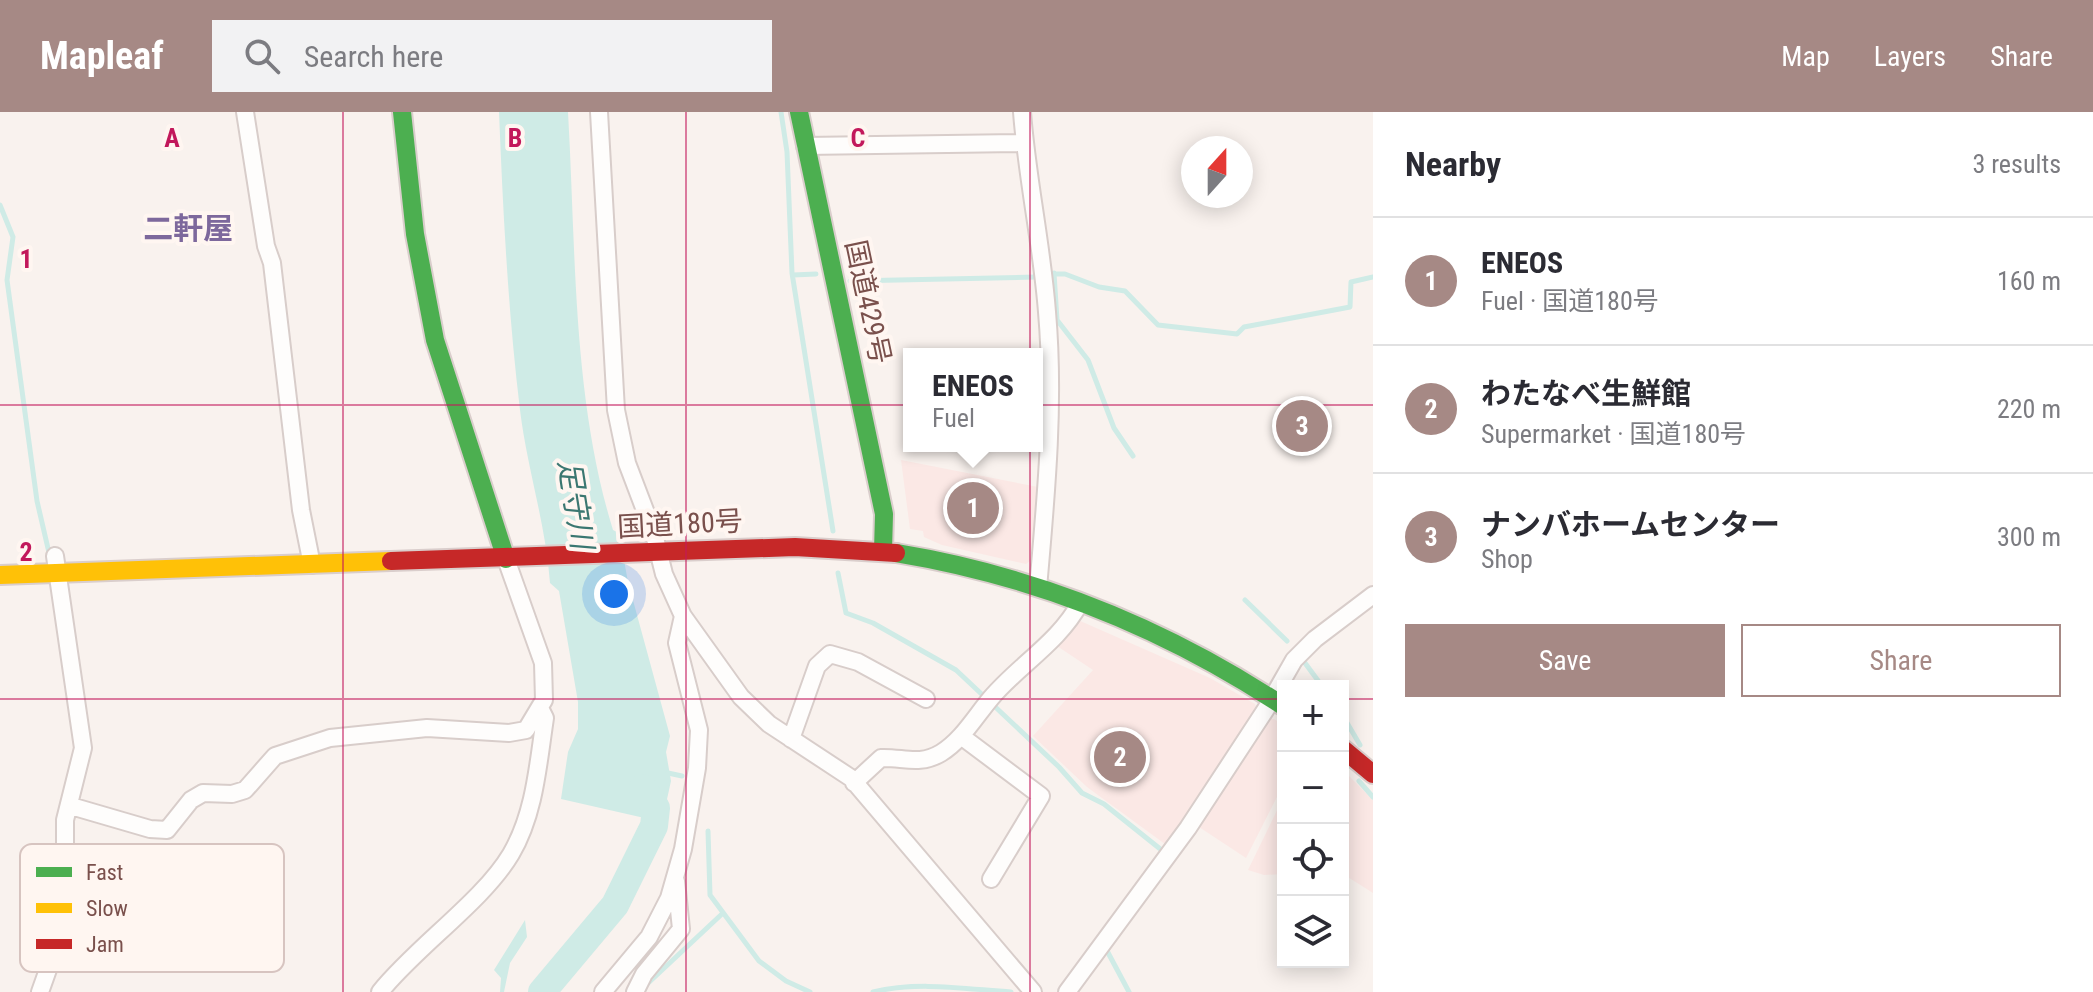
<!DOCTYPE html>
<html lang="en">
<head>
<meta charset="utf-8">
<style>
	body { margin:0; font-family:"Roboto Condensed","Noto Sans JP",sans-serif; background:#f2f2f3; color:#2b2b33 }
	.controls { position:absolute; right:24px; bottom:24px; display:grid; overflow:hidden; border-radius:0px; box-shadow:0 4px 20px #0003 }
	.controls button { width:72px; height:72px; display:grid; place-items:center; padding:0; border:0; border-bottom:2px solid #e1e1e2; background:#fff; color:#2b2b33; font:40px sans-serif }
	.compass { position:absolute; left:1181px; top:24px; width:72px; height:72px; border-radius:50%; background:#fff; box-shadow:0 4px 20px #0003; rotate:21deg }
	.you { position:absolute; left:614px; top:482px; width:28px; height:28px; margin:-20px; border:6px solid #fff; border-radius:50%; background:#1a73e8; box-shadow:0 0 0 12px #1a73e833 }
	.badge { display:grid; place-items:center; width:52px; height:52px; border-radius:50%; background:#a68985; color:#fff; font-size:26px; font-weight:700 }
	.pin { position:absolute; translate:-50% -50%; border:4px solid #fff; box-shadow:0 2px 8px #0006 }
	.popup { position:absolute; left:903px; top:236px; width:140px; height:104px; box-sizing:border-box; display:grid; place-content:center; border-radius:0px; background:#fff; filter:drop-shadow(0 2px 6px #0005); font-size:26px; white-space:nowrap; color:#7c7c81 }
	.popup b { font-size:30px; color:#2b2b33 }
	.popup::after { content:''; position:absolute; left:50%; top:100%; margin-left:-16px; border:16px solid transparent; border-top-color:#fff }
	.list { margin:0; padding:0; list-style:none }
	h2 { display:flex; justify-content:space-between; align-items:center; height:104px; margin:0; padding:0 32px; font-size:34px }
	h2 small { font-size:26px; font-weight:400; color:#7c7c81 }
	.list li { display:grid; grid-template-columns:52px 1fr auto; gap:24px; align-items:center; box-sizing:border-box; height:128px; padding:0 32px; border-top:2px solid #e1e1e2 }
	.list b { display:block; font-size:30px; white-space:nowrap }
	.list p { margin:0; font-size:26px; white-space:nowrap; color:#7c7c81 }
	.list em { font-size:26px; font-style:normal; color:#7c7c81 }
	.actions { display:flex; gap:16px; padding:24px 32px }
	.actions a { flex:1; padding:18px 0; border:2px solid #a68985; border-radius:0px; text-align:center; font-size:28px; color:#a68985 }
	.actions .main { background:#a68985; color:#fff }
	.icon { flex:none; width:44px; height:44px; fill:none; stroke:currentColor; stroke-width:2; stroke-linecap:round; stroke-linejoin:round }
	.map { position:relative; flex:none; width:1373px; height:880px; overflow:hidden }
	header { display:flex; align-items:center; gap:48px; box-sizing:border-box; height:112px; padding:0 40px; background:#a68985; color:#fff }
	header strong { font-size:38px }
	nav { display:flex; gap:44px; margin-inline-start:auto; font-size:28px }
	.search { width:560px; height:72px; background:#f2f2f3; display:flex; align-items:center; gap:20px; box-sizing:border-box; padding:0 28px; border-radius:0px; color:#7c7c81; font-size:30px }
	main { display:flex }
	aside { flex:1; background:#fff }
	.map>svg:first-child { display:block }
	.commercial { fill:#fbe8e5 }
	.water { fill:#cfebe6 }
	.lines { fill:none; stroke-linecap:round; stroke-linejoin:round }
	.stream { stroke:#cfebe6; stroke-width:5 }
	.river { stroke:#cfebe6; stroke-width:28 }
	.street-casing { stroke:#d8cdca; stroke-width:20 }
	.fast-casing { stroke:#dacecc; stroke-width:22 }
	.slow-casing { stroke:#dacecc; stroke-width:22 }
	.jam-casing { stroke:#dacecc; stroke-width:22 }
	.street { stroke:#fefdfc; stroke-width:16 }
	.fast { stroke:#4caf50; stroke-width:18 }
	.slow { stroke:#ffc107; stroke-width:18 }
	.jam { stroke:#c62828; stroke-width:18 }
	.grid { fill:none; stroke:#c2185b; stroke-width:2; stroke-opacity:0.55 }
	.labels { text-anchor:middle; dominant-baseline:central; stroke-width:8; stroke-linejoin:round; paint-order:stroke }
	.street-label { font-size:28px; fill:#7a504c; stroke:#fff6f1 }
	.neighbourhood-label { font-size:30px; font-weight:bold; fill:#7d689c; stroke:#fff6f1 }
	.water-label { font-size:30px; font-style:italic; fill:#3b7771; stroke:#fff6f1 }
	.key { fill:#fff6f1; stroke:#d7c4c0; stroke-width:2 }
	.key-label { font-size:22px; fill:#7a504c }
	.grid-label { font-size:26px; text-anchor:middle; font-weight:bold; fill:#c2185b; stroke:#fff6f1; stroke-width:8; stroke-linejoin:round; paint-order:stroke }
</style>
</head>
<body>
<header>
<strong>Mapleaf</strong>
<div class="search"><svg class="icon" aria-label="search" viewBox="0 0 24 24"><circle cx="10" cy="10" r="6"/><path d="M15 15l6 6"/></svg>Search here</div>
<nav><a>Map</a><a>Layers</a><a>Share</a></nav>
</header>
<main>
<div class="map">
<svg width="1373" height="880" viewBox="0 0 1373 880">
	<rect width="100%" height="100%" fill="#f9f2ee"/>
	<!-- commercial -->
	<path class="commercial" d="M901,348L1038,375L1035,439L1030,449L1026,452L942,433L924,425L923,419L910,417Z
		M1078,508L1210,566L1255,592L1257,599L1169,735L1087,675L1033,624L1093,558L1054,532Z
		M1266,607H1274L1283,613V673L1246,746L1196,713Z
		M1343,658L1373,688V781L1343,762Z
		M1283,686V762L1264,763L1248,758Z"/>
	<!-- water -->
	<path class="water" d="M499,0H568C576,138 572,285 613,418L619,421L628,470L670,624L666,640L671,669L662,710L561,687L568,640L578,617V590L559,479L550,471C546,413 527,356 520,298C508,199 503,99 499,0Z
		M525,808L527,825L510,851L504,880H500L501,866L494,858Z"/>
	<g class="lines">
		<!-- stream -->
		<path class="stream" d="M781,0L787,40L792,161L833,419
			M0,93L13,125L7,168L37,389L50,445
			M1054,161L1057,208L1088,248L1114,316L1133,344
			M1049,162H1065L1099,175L1125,179L1158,213L1237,222L1244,215L1350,195L1351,170L1373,165
			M793,163L816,162
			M850,169L1036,165
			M838,461L846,501L873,511L956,558L1059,655L1082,681L1104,692L1164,740L1162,743
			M1245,488L1287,529
			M1305,551L1322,574
			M1343,604L1360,633
			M668,661L682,664
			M1359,669L1373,685
			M708,719L710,783L759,849L786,869L810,880
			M1105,835L1129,880
			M645,874L723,801
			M873,880C918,869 966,877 1011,880"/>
		<!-- river -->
		<path class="river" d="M542,880L615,793L654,714L656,696L643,676"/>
		<defs>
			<path id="street" d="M245,0L266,134L272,151L301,398L312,453
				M599,0L616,298L627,351L654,422L664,462L683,504L677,531L699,618L697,656L683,737L669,786L649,825L603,880
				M1022,0C1027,67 1042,133 1047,200C1055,291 1046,385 1038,476
				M805,34L1024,31
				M683,504L741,585L769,612L851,666L1033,880
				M961,624L1041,684L991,767
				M791,627L817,554L830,542L858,550L926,587
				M854,671L881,646C903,645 919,654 941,641C962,628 975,605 991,586C1019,553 1059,530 1080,491
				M71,694L150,717L167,718L191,688L203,681L232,682L245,678L275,644L330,626L427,616L509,621L526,618L544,588L543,551L506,447
				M40,880L56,835L65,766V708L83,636L55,444
				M380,880C417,834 483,789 511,742C535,701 538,652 545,606L540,596
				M635,880L644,862L681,817L676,769
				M1067,880L1188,716L1266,597L1294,548L1315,527L1373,483"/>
			<path id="fast" d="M402,0L415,122L435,228L506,447
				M799,0L884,402L883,439
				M896,441C1036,464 1165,516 1283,594"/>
			<path id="slow" d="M0,463L391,449"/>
			<path id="jam" d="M391,449L795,435L896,441
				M1343,637L1373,662"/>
		</defs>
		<!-- street casing -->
		<use href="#street" class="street-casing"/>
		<!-- fast casing -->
		<use href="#fast" class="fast-casing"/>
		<!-- slow casing -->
		<use href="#slow" class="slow-casing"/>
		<!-- jam casing -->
		<use href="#jam" class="jam-casing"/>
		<!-- street -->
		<use href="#street" class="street"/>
		<!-- fast -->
		<use href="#fast" class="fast"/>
		<!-- slow -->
		<use href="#slow" class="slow"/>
		<!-- jam -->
		<use href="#jam" class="jam"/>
	</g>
	<!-- grid -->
	<path class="grid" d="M343,0V880M686,0V880M1030,0V880M0,293H1373M0,587H1283M1343,587H1373"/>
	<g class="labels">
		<!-- street labels -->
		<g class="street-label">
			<text transform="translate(868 190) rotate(78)">国道429号</text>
			<text transform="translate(680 412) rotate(-3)">国道180号</text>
		</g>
		<!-- neighbourhood labels -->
		<g class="neighbourhood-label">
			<text x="188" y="116">二軒屋</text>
		</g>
		<!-- water labels -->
		<g class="water-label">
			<text transform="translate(576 392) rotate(81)">足守川</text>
		</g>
	</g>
	<!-- legend -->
	<rect x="20" y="732" width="264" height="128" rx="12" class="key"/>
	<rect x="36" y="755" width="36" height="10" fill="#4caf50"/>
	<rect x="36" y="791" width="36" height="10" fill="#ffc107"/>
	<rect x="36" y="827" width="36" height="10" fill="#c62828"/>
	<g class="key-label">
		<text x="86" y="768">Fast</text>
		<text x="86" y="804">Slow</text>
		<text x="86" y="840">Jam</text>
	</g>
	<g class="grid-label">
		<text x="172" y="35">A</text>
		<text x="515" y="35">B</text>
		<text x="858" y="35">C</text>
		<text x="26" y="156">1</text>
		<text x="26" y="449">2</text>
	</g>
</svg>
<div class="controls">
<button>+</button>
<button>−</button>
<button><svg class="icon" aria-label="locate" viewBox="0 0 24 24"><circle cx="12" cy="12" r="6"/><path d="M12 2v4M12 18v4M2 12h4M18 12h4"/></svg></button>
<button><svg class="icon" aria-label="layers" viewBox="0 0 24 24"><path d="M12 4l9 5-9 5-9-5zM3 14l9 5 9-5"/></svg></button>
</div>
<svg class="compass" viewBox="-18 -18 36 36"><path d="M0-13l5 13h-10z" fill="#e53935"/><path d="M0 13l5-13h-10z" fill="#7c7c81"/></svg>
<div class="you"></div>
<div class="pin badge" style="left:973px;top:396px">1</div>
<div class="popup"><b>ENEOS</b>Fuel</div>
<div class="pin badge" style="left:1120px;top:645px">2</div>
<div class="pin badge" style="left:1302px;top:314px">3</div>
</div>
<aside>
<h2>Nearby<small>3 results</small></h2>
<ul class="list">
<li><span class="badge">1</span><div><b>ENEOS</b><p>Fuel · 国道180号</p></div><em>160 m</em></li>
<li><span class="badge">2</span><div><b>わたなべ生鮮館</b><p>Supermarket · 国道180号</p></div><em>220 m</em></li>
<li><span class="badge">3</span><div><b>ナンバホームセンター</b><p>Shop</p></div><em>300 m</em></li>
</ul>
<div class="actions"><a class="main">Save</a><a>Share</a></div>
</aside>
</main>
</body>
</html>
